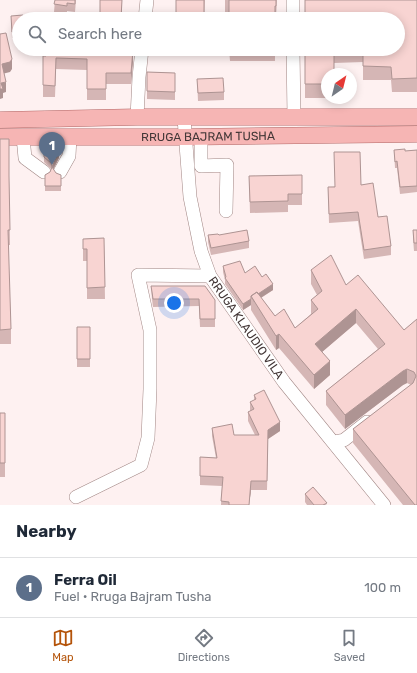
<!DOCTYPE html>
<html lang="en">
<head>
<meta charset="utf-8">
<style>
	body { margin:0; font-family:Rubik,sans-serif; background:#f6f6f7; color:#1f2937 }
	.compass { position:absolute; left:321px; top:68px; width:36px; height:36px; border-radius:50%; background:#fff; box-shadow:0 2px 10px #0003; rotate:35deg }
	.you { position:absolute; left:174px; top:303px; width:14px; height:14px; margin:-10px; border:3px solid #fff; border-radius:50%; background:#1a73e8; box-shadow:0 0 0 6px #1a73e833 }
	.badge { display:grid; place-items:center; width:26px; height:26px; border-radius:50%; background:#b45309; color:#fff; font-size:13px; font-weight:700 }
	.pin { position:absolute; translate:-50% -33px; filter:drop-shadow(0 1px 2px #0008) }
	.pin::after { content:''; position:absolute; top:21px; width:14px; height:12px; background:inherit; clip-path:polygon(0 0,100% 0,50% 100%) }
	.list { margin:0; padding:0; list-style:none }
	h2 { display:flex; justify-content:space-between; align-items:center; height:52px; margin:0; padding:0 16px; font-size:17px }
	h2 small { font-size:13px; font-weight:400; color:#747a83 }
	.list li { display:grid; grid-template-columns:26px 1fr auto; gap:12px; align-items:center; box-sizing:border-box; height:60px; padding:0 16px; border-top:1px solid #e0e1e3 }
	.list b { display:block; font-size:15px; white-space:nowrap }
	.list p { margin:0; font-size:13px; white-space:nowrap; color:#747a83 }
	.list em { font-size:13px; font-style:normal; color:#747a83 }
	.icon { flex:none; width:22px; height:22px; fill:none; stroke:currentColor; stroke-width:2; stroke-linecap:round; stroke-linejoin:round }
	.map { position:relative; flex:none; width:417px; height:505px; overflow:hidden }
	.search { position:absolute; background:#fff; box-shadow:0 2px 10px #0003; left:12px; right:12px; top:12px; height:44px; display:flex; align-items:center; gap:10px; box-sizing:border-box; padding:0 14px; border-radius:22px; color:#747a83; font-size:15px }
	.sheet { height:112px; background:#fff }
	nav { display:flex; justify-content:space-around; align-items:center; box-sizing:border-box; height:56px; border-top:1px solid #e0e1e3; background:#fff; font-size:11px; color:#747a83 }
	nav a { display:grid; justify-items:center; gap:2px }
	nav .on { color:#b45309 }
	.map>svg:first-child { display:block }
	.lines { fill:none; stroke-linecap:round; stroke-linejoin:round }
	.minor-casing { stroke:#a18684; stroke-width:14 }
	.major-casing { stroke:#b36968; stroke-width:17 }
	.minor { stroke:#fff; stroke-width:13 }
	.major { stroke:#f6b5b4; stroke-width:16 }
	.wall { fill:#d5b6b5 }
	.shaded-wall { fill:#ae9493 }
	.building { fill:#f8d4d2; stroke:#ae9493 }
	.labels { text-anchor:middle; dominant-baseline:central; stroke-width:3.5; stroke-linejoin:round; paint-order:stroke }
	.street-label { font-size:12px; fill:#433737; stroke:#fff }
</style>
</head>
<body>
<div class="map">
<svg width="417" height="505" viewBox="0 0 417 505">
	<rect width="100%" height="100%" fill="#fef1f1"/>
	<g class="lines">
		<defs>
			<g id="minor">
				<path d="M293,0V19"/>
				<path d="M145,19L147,0"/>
				<path d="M293,49L294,117"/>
				<path d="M137,117L139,77L142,49"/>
				<path id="s1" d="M184,118L190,197L201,251L210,276L284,382L384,505"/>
				<path d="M201,136V166L227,165L226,211"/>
				<path d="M23,137L25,158L44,172"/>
				<path d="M60,172L69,156L70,137"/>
				<path d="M334,442L344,440L367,422"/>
				<path d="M76,497L141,465L148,438L150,389V330L138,275L210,276"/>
			</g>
			<g id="major">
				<path d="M0,120L137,117H417"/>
				<path id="s2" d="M0,137H185L417,134"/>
			</g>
		</defs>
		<!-- minor casing -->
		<use href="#minor" class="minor-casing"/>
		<!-- major casing -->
		<use href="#major" class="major-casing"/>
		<!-- minor -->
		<use href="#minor" class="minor"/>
		<!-- major -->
		<use href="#major" class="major"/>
	</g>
	<!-- wall -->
	<path class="wall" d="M55,0H76L75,12L67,11V13L54,12Z
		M100,0H122V19H100Z
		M176,0H205L204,19H176Z
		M225,0H277L276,18L225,12Z
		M417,0V92H392L391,80H363V62L334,63L327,74V98H305V49Z
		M11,16L24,18L19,19V38H12Z
		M78,49L133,61L131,84H106V100H87V70L56,69L55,97H43V85L46,56Z
		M229,49H275V61H230Z
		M147,72L175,73V100L147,99Z
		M197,79L224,92V100L198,101Z
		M0,139L9,180L10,245H8L11,329V344H0Z
		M394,150L405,151L417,150V192L400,194L397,168H395Z
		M44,153L59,158L53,170L56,173L61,175V191H45V175L50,172L51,169L44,162Z
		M302,175V205H288V212L250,213L249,176Z
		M361,185L378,217L391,246V255L364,259L358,221L329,223L328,187Z
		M413,230H417V251H414L413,238Z
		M208,235H219L249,241V248L211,255L208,242Z
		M104,238L105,299H87V261H83V239Z
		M223,266L245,273L262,277L273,290L261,298L275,316L295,328L311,314V300L317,295L311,284V270L346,285L404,330L417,319V505H403L353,443V429L411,385L407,383L403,385L345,429L326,405V391L378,349L356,323L322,352L330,375L314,389L279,348L276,350L251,310V305L243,310L225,284V280L223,272Z
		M151,286L215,300V327H200L199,306L153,307L152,299Z
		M77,327H90V367H77Z
		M254,395L280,431L268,439L267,490H251L249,505H221L222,486L200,485V457L216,458L212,436V428L234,435H255L248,421V412L250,411V402L254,401Z
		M0,413H5V477H0Z
		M305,494L327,505H307L305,502Z"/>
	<!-- shaded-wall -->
	<path class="shaded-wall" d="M133,50V61L131,84V73Z
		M12,59V69L10,72L2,74V64Z
		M6,82V92L3,93V98L0,99V89L1,83Z
		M59,152V158L52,172V167Z
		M273,284V290L254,302L252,298Z
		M251,299V305L243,310V304Z
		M356,309V323L315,358V344Z
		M279,334V348L276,350V336Z
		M330,361V375L314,389V375Z
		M407,369V383L403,385L345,429V415L403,371Z
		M280,422V431L268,439L267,490L268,430Z
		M251,481V490L249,505Z"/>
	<!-- building -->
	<path class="building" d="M55,0H75V4L67,3V6L54,4Z
		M100,0H122L121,18L100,17Z
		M176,0H204V19H191L192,16H176Z
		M229,0H276V6H275V19H229Z
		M305,0H417V78L392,79L391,67L363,66V49L334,50V74H327V84H305V49H398V19H305Z
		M23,15L24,18H45V19H19V31L12,32L11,16Z
		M6,33L12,59L10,62L2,64L6,82L1,83L3,89H0V34Z
		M46,49L133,50L131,73H106V89H87V59L56,58L55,86L43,85V56H46Z
		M230,49H275L230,50Z
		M147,72L175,73V92L147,91Z
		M223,78L224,92L198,93L197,79Z
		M0,139H9V176L10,230H8L11,329L0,330Z
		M405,149V151L417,150V186L400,187L397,161L395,162L394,150Z
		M59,152L52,167L56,173L61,175V186H45V175L50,172L52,167L51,163L44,157V153Z
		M334,152H360L361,185L373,183L378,217L387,216L391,246L364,250L358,212L329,214L328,187H335Z
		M302,175V194H288V201L250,202L249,176Z
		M247,230L249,241L211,248L208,235L218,234L219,235Z
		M413,230H417V243H414Z
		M104,238L105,287L87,288V249H83V239Z
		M331,255L346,285L358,275L404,330L417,319V505H415L353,429L413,383L416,376L414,372L407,369L403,371L345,415L326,391L385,344L356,309L315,344L330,361L314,375L279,334L276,336L251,296L257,292L275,316L284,309L295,328L318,309L311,300L322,291L311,270Z
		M240,261L245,273L255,266L262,277L266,274L273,284L258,294L257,292L251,296V299L243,304L225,278L226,277L223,266Z
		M151,286H205L215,300V319H200L199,299H153L152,292Z
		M77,327H90V359H77Z
		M264,390L280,422L268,430L267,481H251L249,505H229V502L221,501L223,477L200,476V457L217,458L212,428L232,424L234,435H259L248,412L254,409L250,402L256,399L254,395Z
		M0,413H5V463H0Z
		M313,487L327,503L323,505H314L305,494Z"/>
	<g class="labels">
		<!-- street labels -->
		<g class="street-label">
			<text stroke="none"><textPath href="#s2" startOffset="208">RRUGA BAJRAM TUSHA</textPath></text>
			<text stroke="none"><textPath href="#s1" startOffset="224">RRUGA KLAUDIO VILA</textPath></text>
		</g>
	</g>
</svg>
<svg class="compass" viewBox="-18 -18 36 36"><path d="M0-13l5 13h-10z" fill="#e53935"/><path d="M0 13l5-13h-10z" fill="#747a83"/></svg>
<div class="you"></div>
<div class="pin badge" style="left:52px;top:165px;background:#5c6f8a">1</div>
<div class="search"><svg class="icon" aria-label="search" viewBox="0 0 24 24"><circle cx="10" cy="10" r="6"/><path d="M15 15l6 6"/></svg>Search here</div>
</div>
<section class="sheet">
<h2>Nearby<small></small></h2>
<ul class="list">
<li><span class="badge" style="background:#5c6f8a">1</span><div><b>Ferra Oil</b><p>Fuel · Rruga Bajram Tusha</p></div><em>100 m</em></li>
</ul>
</section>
<nav>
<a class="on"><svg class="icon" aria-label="map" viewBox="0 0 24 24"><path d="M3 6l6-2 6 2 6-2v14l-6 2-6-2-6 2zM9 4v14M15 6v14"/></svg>Map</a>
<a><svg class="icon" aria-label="directions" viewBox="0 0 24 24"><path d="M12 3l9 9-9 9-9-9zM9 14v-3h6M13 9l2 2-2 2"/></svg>Directions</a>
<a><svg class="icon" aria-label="saved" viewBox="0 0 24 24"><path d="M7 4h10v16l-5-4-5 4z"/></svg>Saved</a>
</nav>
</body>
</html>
